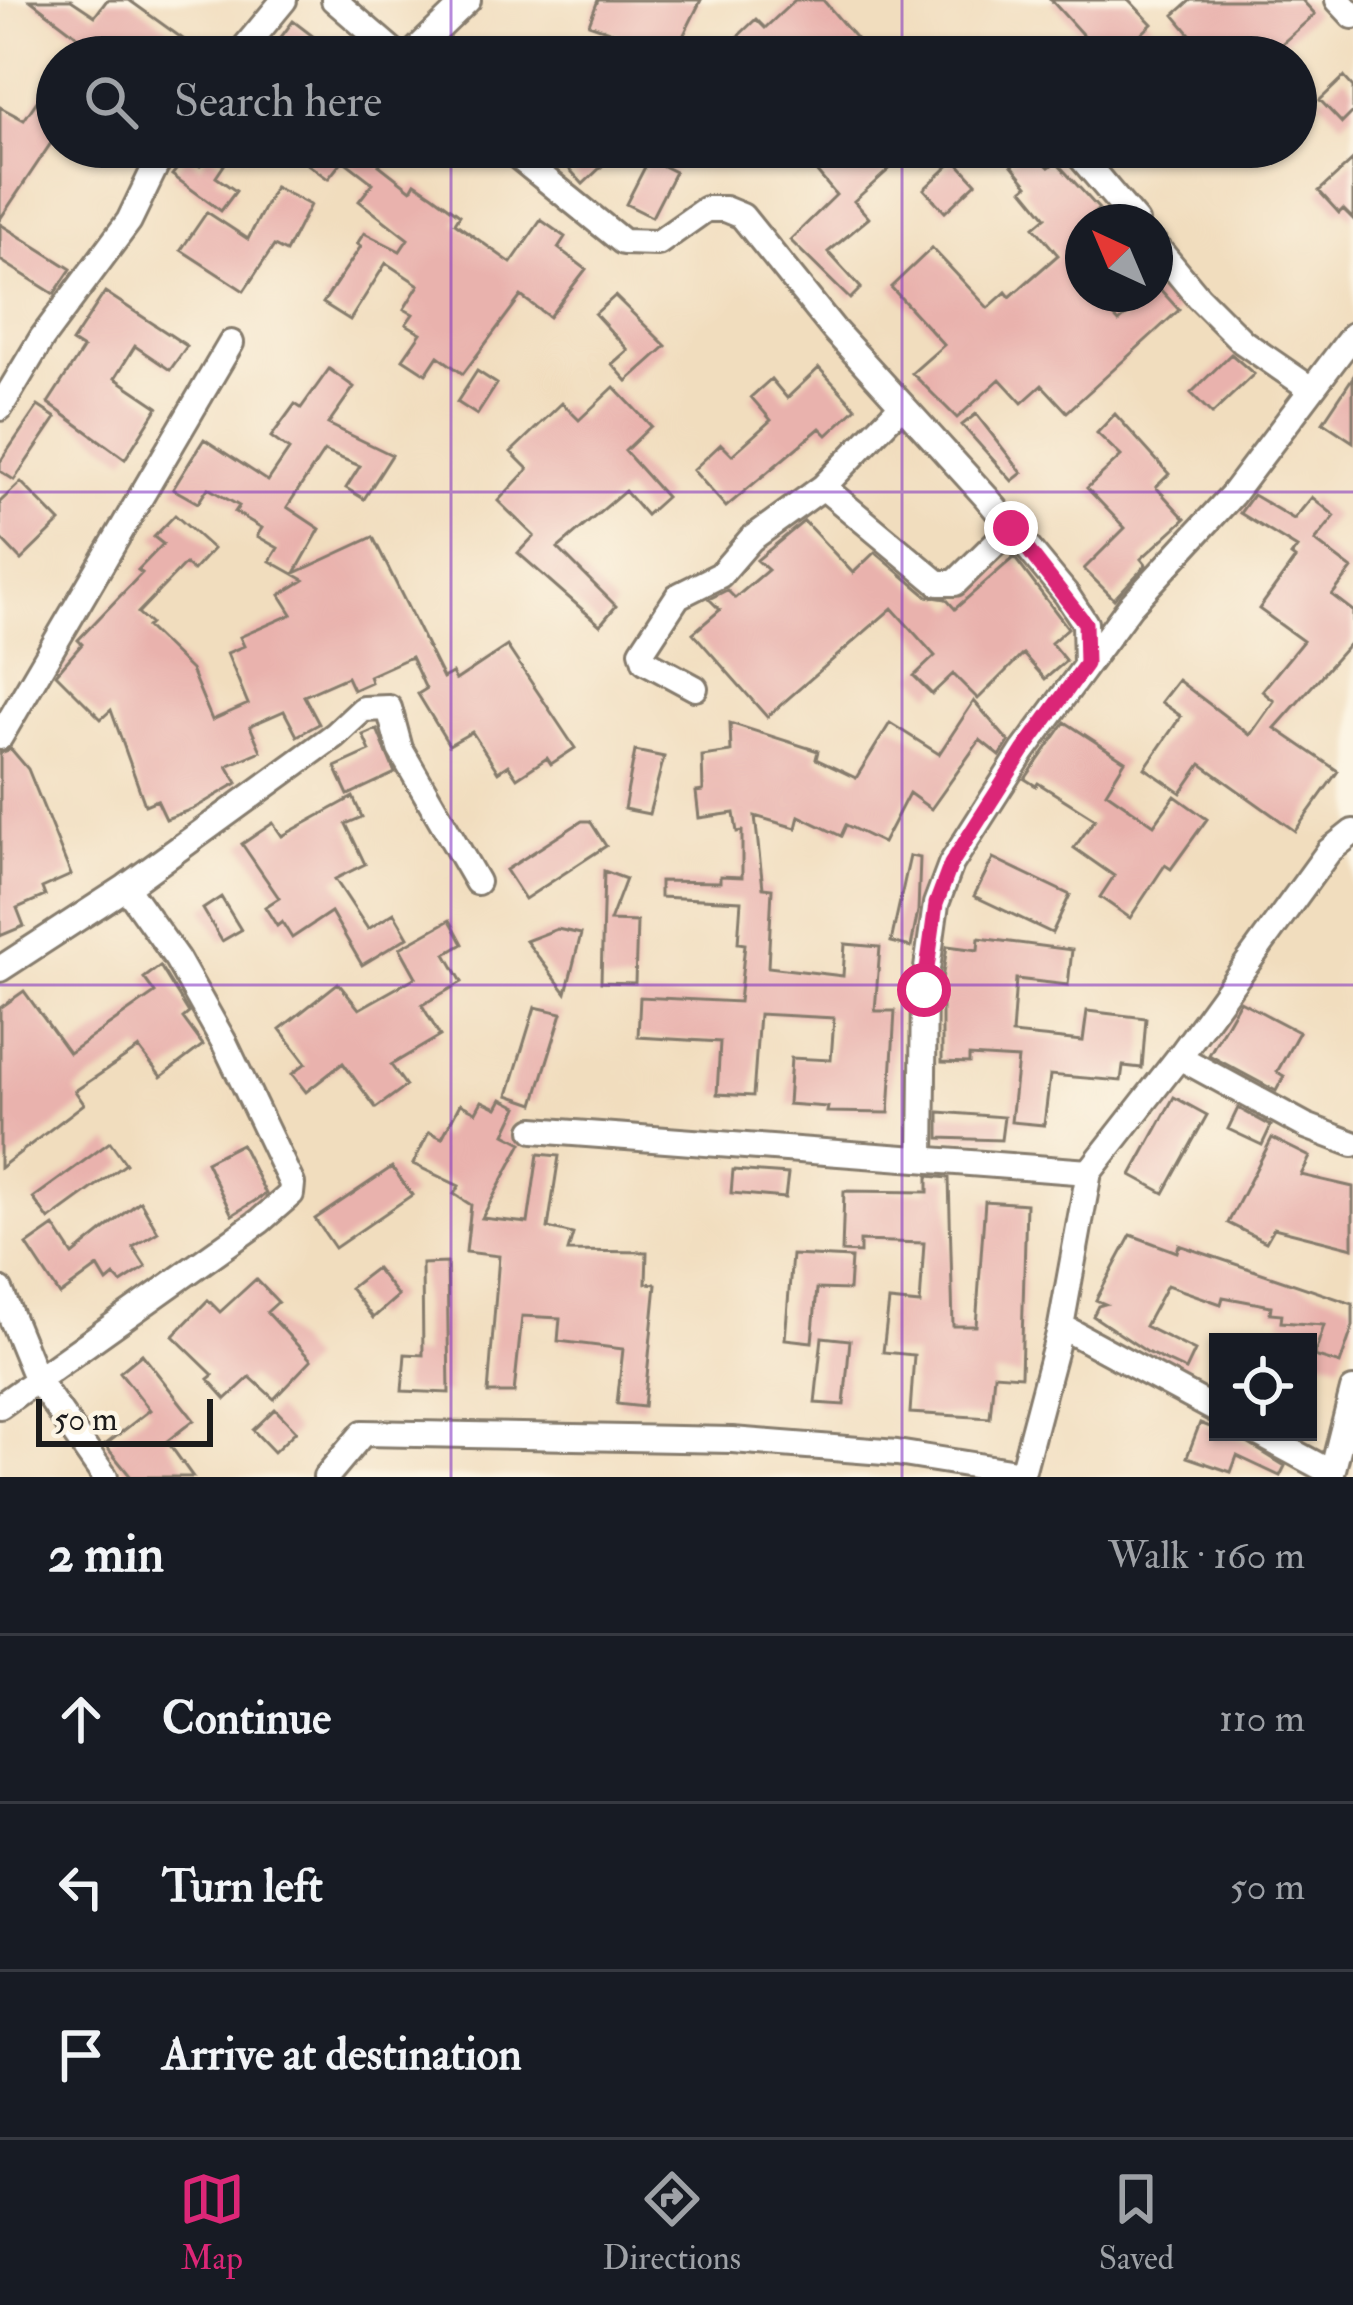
<!DOCTYPE html>
<html lang="en">
<head>
<meta charset="utf-8">
<style>
	body { margin:0; font-family:"IM FELL Double Pica",serif; background:#20242c; color:#f1f3f6 }
	.controls { position:absolute; right:36px; bottom:36px; display:grid; overflow:hidden; border-radius:0px; box-shadow:0 3px 9px #0004 }
	.controls button { width:108px; height:108px; display:grid; place-items:center; padding:0; border:0; border-bottom:3px solid #363941; background:#171b24; color:#f1f3f6; font:60px sans-serif }
	.compass { position:absolute; left:1065px; top:204px; width:108px; height:108px; border-radius:50%; background:#171b24; box-shadow:0 3px 9px #0004; rotate:316deg }
	.scale { position:absolute; left:36px; bottom:30px; width:177px; box-sizing:border-box; padding-left:12px; border:6px solid #1c1c1c; border-top:0; font-size:33px; line-height:42px; white-space:nowrap; color:#1c1c1c; -webkit-text-stroke:9px #fcf5e5; paint-order:stroke }
	.stop { position:absolute; width:36px; height:36px; margin:-27px; border:9px solid #db2777; border-radius:50%; background:#fff }
	.stop.end { background:#db2777; border-color:#fff; box-shadow:0 3px 12px #0008 }
	.list { margin:0; padding:0; list-style:none }
	h2 { display:flex; justify-content:space-between; align-items:center; height:156px; margin:0; padding:0 48px; font-size:51px }
	h2 small { font-size:39px; font-weight:400; color:#9ea1a6 }
	.list li { display:grid; grid-template-columns:78px 1fr auto; gap:36px; align-items:center; box-sizing:border-box; height:168px; padding:0 48px; border-top:3px solid #363941 }
	.list b { display:block; font-size:45px; white-space:nowrap }
	.list em { font-size:39px; font-style:normal; color:#9ea1a6 }
	.icon { flex:none; width:66px; height:66px; fill:none; stroke:currentColor; stroke-width:2; stroke-linecap:round; stroke-linejoin:round }
	.map { position:relative; flex:none; width:1353px; height:1477px; overflow:hidden }
	.search { position:absolute; background:#171b24; box-shadow:0 3px 9px #0004; left:36px; right:36px; top:36px; height:132px; display:flex; align-items:center; gap:30px; box-sizing:border-box; padding:0 42px; border-radius:66px; color:#9ea1a6; font-size:45px }
	.sheet { height:660px; background:#171b24 }
	nav { display:flex; justify-content:space-around; align-items:center; box-sizing:border-box; height:168px; border-top:3px solid #363941; background:#171b24; font-size:33px; color:#9ea1a6 }
	nav a { display:grid; justify-items:center; gap:6px }
	nav .on { color:#db2777 }
	.map>svg:first-child { display:block }
	.building { fill:#e9b2ad }
	.lines { fill:none; stroke-linecap:round; stroke-linejoin:round }
	.minor-casing { stroke:#867c6d; stroke-width:30 }
	.minor { stroke:#fff; stroke-width:24 }
	.route { stroke:#db2777; stroke-width:15 }
	.grid { fill:none; stroke:#7b2cbf; stroke-width:3; stroke-opacity:0.55 }
</style>
</head>
<body>
<div class="map">
<svg width="1353" height="1477" viewBox="0 0 1353 1477">
	<rect width="100%" height="100%" fill="#fcf5e5"/>
	<filter id="ink" filterUnits="userSpaceOnUse"><feTurbulence type="fractalNoise" baseFrequency=".00833" numOctaves="2"/><feDisplacementMap in="SourceGraphic" scale="24" xChannelSelector="R" yChannelSelector="G"/><feConvolveMatrix kernelMatrix="1 2 1 2 8 2 1 2 1" color-interpolation-filters="sRGB"/></filter>
	<filter id="wash" filterUnits="userSpaceOnUse"><feTurbulence type="fractalNoise" baseFrequency=".004" numOctaves="4" result="noise"/><feDisplacementMap in="SourceGraphic" scale="48" xChannelSelector="R" yChannelSelector="G"/><feGaussianBlur stdDeviation="2.7" result="paint"/><feColorMatrix in="noise" values="0 0 0 0 0 0 0 0 0 0 0 0 0 0 0 0 0 1.4 0 .05"/><feComposite in="paint" operator="in"/></filter>
	<g filter="url(#wash)">
		<rect width="100%" height="100%" fill="#f1ddbe"/>
		<g id="blocks">
			<!-- building -->
			<path class="building" d="M30,0H71L95,16L107,0H129L208,57H105Z
				M598,0H701L673,57H643L649,45L589,24Z
				M795,0H823L872,57H716L756,19L765,28Z
				M1051,0H1129L1152,24L1117,57H1075L1090,43Z
				M1191,0H1302L1315,14L1277,48L1285,57H1209L1174,15Z
				M293,21L314,37L298,57H266Z
				M57,72V134L0,219V107L24,120Z
				M1344,77L1353,87V112L1342,123L1320,100Z
				M290,147H393L379,165L411,190L415,183L433,195L460,215L455,223L511,263L541,220L565,237L558,248L586,269L549,317L521,296L463,374L438,356L426,374L403,359L421,333L406,324L413,314L404,309L419,285L386,263L350,320L323,303L361,246L357,244L364,233L400,251L408,239L359,201L373,183L343,160L328,179L306,163L309,159Z
				M568,147H622L583,184L562,161V153Z
				M796,147H837L853,166L878,147L894,165L854,201L869,218L828,252L861,288L850,299L790,240L836,195Z
				M1028,147L1049,167L1056,162L1099,209L1094,213L1102,222H1083V294H1093L1119,322L1150,294H1155L1158,287L1179,310L1067,412L1042,385L1022,403L1000,379L957,418L912,373L944,345L891,287L932,248L988,308L1006,292L1010,297L1058,255L1034,227L1046,217L1023,189L1028,185L1010,163Z
				M209,154L224,165L216,177L236,191L221,211L172,175L187,156L200,166Z
				M649,159L675,172L652,217L626,204Z
				M955,160L976,183L945,212L924,189Z
				M1353,160V219L1343,209L1339,213L1319,191Z
				M275,187L310,205L286,252L274,246L244,291L181,250L207,212L248,239Z
				M0,224L71,269L54,294L0,260Z
				M105,292L187,346L170,370L135,346L115,378L158,407L125,459L48,403L83,349L72,342Z
				M615,296L666,346L627,381L612,364L628,350L595,314Z
				M1231,354L1254,374L1212,414L1191,393Z
				M819,368L856,408L827,435L820,428L726,507L693,470L721,444L732,455L771,420L751,397L771,379L787,398Z
				M329,369L354,387L328,424L392,455L364,499L346,488L360,466L324,451L287,507L320,529L295,573L373,537L443,678L452,673L456,680L507,646L575,748L551,764L547,758L517,778L508,765L498,772L472,732L449,745L418,694L426,689L411,657L369,676L371,682L353,690L347,677L304,696L319,724L297,736L284,711L250,726L261,751L227,766L237,783L195,808L166,819L157,800L145,805L111,710L101,719L56,674L82,644L78,640L142,573L138,570L163,544L154,537L175,515L213,549L193,571L185,564L138,613L150,624L147,627L191,670L212,720L248,704L227,653L244,646L240,637L292,614L280,595L304,580L270,561L278,548L257,536L262,528L235,512L239,506L208,488L198,503L173,489L204,439L268,481L289,450L271,437L295,404L301,408Z
				M477,371L497,384L477,415L457,402Z
				M1353,377V442L1323,422Z
				M614,387L651,426L625,451L666,497L646,515L625,491L558,548L616,606L600,625L518,553L534,536L498,501L528,469L511,452L562,403L579,420Z
				M38,406L56,418L14,480L0,471V462Z
				M976,414L1022,473L1012,481L962,425Z
				M1115,414L1169,474L1156,487L1185,519L1141,559L1146,565L1114,599L1084,569L1125,528L1087,488L1121,456L1097,433Z
				M21,482L60,522L21,560L0,538V502Z
				M1253,495L1294,519L1312,497L1335,516L1315,541L1352,569L1332,595L1353,611V640L1275,728L1338,771L1295,831L1201,764L1181,793L1145,768L1181,716L1161,702L1178,680L1250,735L1274,701L1262,691L1303,641L1259,609L1295,559L1291,556L1297,548L1240,513Z
				M804,521L853,573L875,552L927,596L946,599L955,609L1014,557L1068,628L1051,643L1066,661L1045,679L1023,654L978,699L953,674L932,694L914,676L935,656L892,608L767,717L693,633L720,610L709,599L727,590L735,598L768,570L757,560Z
				M974,701L1009,742L1000,756L980,740L931,809L909,793L883,843L846,825L841,836L799,816L796,828L755,816L763,888L772,889L768,967L843,976L845,944L880,947L875,1011H895L889,1113L827,1112L828,1107L788,1104L791,1058L831,1060L834,1018L759,1014L753,1096L717,1094L720,1042L638,1037L640,997L739,1002L745,944L738,943L741,901L660,897V881L720,882V876L742,877V831L737,832L734,813L699,818L696,792L703,791L702,756L731,752L730,723L818,751L816,759L856,778L890,723L939,754Z
				M1065,722L1125,761L1106,792L1154,825L1175,796L1207,819L1171,869L1165,865L1130,918L1100,897L1114,876L1074,848L1095,819L1038,783L1036,786L1025,779Z
				M377,729L395,773L348,795L335,767L370,751L363,735Z
				M11,749L28,769L71,875L42,888L45,896L17,908L24,926L0,936V753Z
				M635,751L664,757L649,814L624,809Z
				M353,797L362,817L346,824L365,864L335,879L368,929L394,913L408,937L362,965L331,912L292,938L282,922L277,926L265,907L279,898L242,844L273,823L282,836Z
				M582,821H590L606,846L525,899L506,870Z
				M910,856L920,858L918,911L911,947L891,942Z
				M993,858L1070,895L1052,933L974,896Z
				M604,871L626,879L610,921L637,922L635,983L601,982Z
				M221,897L241,930L222,941L203,909Z
				M450,920L463,944L446,954L462,982L422,1005L440,1036L391,1065L406,1086L376,1108L343,1063L306,1092L292,1074L306,1063L280,1029L338,983L359,1009L416,977L400,948Z
				M557,929L581,934L566,993L526,941Z
				M979,938L1072,950L1068,985L1016,979L1012,1034L1083,1041L1087,1011L1146,1018L1142,1068L1123,1066L1121,1081L1050,1075L1044,1125L1011,1122L1018,1059L969,1056V1063L942,1062V980L947,946L978,950Z
				M160,966L189,1013L183,1018L203,1045L161,1077L139,1048L75,1091L84,1104L0,1168V1008L24,991L69,1053L155,993L144,978Z
				M1240,1001L1299,1032L1277,1072L1284,1076L1276,1091L1209,1055Z
				M535,1007L562,1013L534,1104L508,1095Z
				M1174,1097L1207,1115L1164,1193L1131,1175Z
				M502,1099L518,1107L505,1134L522,1143L482,1218L528,1223L538,1154L559,1156L548,1228L573,1234L568,1251L647,1252L646,1283L656,1284L644,1407L617,1404L623,1349L558,1341L560,1318L522,1316L514,1393H488L499,1256L466,1252L471,1205L454,1194L459,1186L413,1164L429,1132L442,1138L460,1104L476,1112L482,1101L497,1108Z
				M1238,1108L1271,1126L1262,1145L1228,1129Z
				M939,1112L1004,1117L1001,1140L939,1138Z
				M1272,1138L1310,1157L1301,1175L1353,1187V1248L1274,1228L1266,1242L1228,1223Z
				M110,1142L126,1164L49,1220L33,1198Z
				M241,1144L266,1194L232,1215L206,1162Z
				M392,1167L412,1195L335,1248L315,1219Z
				M733,1170L788,1174L785,1198L731,1193Z
				M928,1176L949,1178L953,1326H976L985,1201L1026,1204L1021,1376L994,1374L990,1418L910,1413L914,1355L883,1352L889,1301L920,1304L924,1243L860,1241V1253L842,1252L844,1191L928,1192Z
				M140,1201L158,1232L133,1247L146,1267L121,1283L114,1276L107,1282L98,1267L60,1295L27,1245L54,1226L73,1255Z
				M1131,1235L1177,1252L1179,1245L1353,1304V1326L1340,1364L1314,1356L1324,1325L1281,1322L1282,1314L1270,1313L1271,1306L1223,1297L1221,1304L1167,1285L1145,1326L1195,1351L1186,1370L1147,1352L1093,1316L1098,1306L1105,1304L1096,1300Z
				M792,1255L851,1258L849,1290L817,1289L812,1342L785,1339Z
				M447,1263L449,1393L402,1391L405,1354L423,1355L422,1264Z
				M376,1268L398,1296L373,1318L350,1288Z
				M256,1279L278,1302L267,1312L311,1360L274,1399L250,1377L226,1399L208,1379L213,1375L173,1336L208,1300L220,1312Z
				M822,1337L850,1340L844,1405L815,1403Z
				M142,1354L194,1420L167,1441L193,1477H131L105,1445L150,1410L120,1372Z
				M275,1409L296,1431L274,1452L253,1430Z
				M1200,1423L1241,1439L1285,1466L1280,1476L1237,1456L1231,1472L1187,1457Z"/>
		</g>
	</g>
	<g filter="url(#ink)">
		<use href="#blocks" fill-opacity="0" stroke="#867c6d" stroke-width="3"/>
		<g class="lines">
			<defs>
				<path id="minor" d="M334,0L400,57
					M1338,0L1353,16
					M237,57L284,0
					M409,57L468,0
					M506,147L623,242L658,243L706,209H725L742,216L834,330L986,497L1066,594L1085,623L1086,664
					M1072,147L1136,222
					M1155,245L1198,297L1243,342L1311,389
					M0,408L42,338L129,221L156,165L170,147
					M823,487L938,583H955L1011,528
					M695,688L645,661L642,651L678,596L720,575L751,539L823,487L902,405
					M0,737L231,343
					M0,969L126,887L335,735L363,709L389,708L400,749L477,882
					M1179,1057L1306,1126L1353,1144
					M534,1130L1089,1172
					M922,1159L924,990L936,904L951,864L1023,751L1130,606L1232,495L1353,335
					M0,1290L36,1378L105,1477
					M1061,1326L1218,1411
					M0,1406L260,1221L291,1194L292,1184L225,1044L177,959L126,887
					M1256,1432L1332,1473
					M326,1477L363,1433L732,1440L897,1453L1022,1473
					M1021,1477L1061,1326L1089,1172L1179,1057L1329,851L1353,832
					M1331,1477L1353,1390"/>
			</defs>
			<!-- minor casing -->
			<use href="#minor" class="minor-casing"/>
			<!-- minor -->
			<use href="#minor" class="minor"/>
		</g>
	</g>
	<g class="lines" filter="url(#ink)">
		<!-- route -->
		<path class="route" d="M924,990L936,904L951,864L1023,751L1086,664L1085,623L1011,528"/>
	</g>
	<!-- grid -->
	<path class="grid" d="M451,0V57M902,0V57M451,147V1477M902,147V1477M0,492H1353M0,985H1353"/>
</svg>
<div class="controls">
<button><svg class="icon" aria-label="locate" viewBox="0 0 24 24"><circle cx="12" cy="12" r="6"/><path d="M12 2v4M12 18v4M2 12h4M18 12h4"/></svg></button>
</div>
<svg class="compass" viewBox="-18 -18 36 36"><path d="M0-13l5 13h-10z" fill="#e53935"/><path d="M0 13l5-13h-10z" fill="#9ea1a6"/></svg>
<div class="scale">50 m</div>
<div class="stop" style="left:924px;top:990px"></div>
<div class="stop end" style="left:1011px;top:528px"></div>
<div class="search"><svg class="icon" aria-label="search" viewBox="0 0 24 24"><circle cx="10" cy="10" r="6"/><path d="M15 15l6 6"/></svg>Search here</div>
</div>
<section class="sheet">
<h2>2 min<small>Walk · 160 m</small></h2>
<ul class="list">
<li><svg class="icon" aria-label="ahead" viewBox="0 0 24 24"><path d="M12 20V5M6 11l6-6 6 6"/></svg><div><b>Continue</b></div><em>110 m</em></li>
<li><svg class="icon" aria-label="left" viewBox="0 0 24 24"><path d="M17 20v-9H6M10 6l-5 5 5 5"/></svg><div><b>Turn left</b></div><em>50 m</em></li>
<li><svg class="icon" aria-label="arrive" viewBox="0 0 24 24"><path d="M6 21V4h12l-3 4 3 4H6"/></svg><div><b>Arrive at destination</b></div></li>
</ul>
</section>
<nav>
<a class="on"><svg class="icon" aria-label="map" viewBox="0 0 24 24"><path d="M3 6l6-2 6 2 6-2v14l-6 2-6-2-6 2zM9 4v14M15 6v14"/></svg>Map</a>
<a><svg class="icon" aria-label="directions" viewBox="0 0 24 24"><path d="M12 3l9 9-9 9-9-9zM9 14v-3h6M13 9l2 2-2 2"/></svg>Directions</a>
<a><svg class="icon" aria-label="saved" viewBox="0 0 24 24"><path d="M7 4h10v16l-5-4-5 4z"/></svg>Saved</a>
</nav>
</body>
</html>
